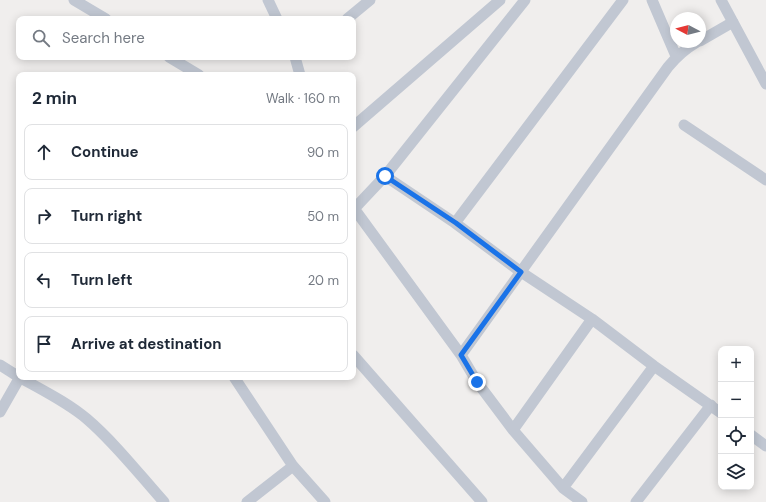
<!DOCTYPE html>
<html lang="en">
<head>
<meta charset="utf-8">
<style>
	body { margin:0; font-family:"DM Sans",sans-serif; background:#f2f2f3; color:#1f2937 }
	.controls { position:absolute; right:12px; bottom:12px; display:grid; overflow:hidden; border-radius:8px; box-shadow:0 2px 10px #0003 }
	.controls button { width:36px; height:36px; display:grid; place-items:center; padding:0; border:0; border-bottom:1px solid #e0e1e3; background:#fff; color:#1f2937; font:20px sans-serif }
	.compass { position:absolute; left:670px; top:12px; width:36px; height:36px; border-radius:50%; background:#fff; box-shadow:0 2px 10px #0003; rotate:277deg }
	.stop { position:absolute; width:12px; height:12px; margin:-9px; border:3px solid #1a73e8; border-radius:50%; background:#fff }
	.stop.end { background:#1a73e8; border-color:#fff; box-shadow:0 1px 4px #0008 }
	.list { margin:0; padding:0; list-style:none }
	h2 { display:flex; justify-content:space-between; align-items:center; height:52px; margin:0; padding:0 16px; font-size:17px }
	h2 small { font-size:13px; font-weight:400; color:#747a83 }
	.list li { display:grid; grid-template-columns:26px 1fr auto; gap:12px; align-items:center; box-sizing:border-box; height:56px; margin:0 8px 8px; padding:0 8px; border:1px solid #e0e1e3; border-radius:8px }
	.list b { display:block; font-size:15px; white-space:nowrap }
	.list em { font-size:13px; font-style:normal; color:#747a83 }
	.icon { flex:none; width:22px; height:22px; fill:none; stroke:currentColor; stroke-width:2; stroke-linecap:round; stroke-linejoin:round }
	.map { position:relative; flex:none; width:766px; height:502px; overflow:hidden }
	.search { position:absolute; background:#fff; box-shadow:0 2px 10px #0003; left:16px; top:16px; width:340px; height:44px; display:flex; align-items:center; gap:10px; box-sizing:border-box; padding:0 14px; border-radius:8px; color:#747a83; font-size:15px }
	.panel { position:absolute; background:#fff; box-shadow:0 2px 10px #0003; left:16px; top:72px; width:340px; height:308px; border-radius:8px }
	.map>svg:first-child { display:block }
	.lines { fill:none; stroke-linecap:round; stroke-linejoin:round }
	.minor { stroke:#c1c7d2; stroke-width:11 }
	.route { stroke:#1a73e8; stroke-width:5 }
</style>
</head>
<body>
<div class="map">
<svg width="766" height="502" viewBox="0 0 766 502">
	<rect width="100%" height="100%" fill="#f0eeed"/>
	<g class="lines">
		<!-- minor -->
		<path class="minor" d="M74,0L106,19
			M268,0L277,19
			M652,0L676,56
			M721,0L766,84
			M347,19L370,0
			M700,41L733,22
			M169,57L199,75
			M295,57L300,75
			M684,125L766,180
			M353,127L500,0
			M385,176L455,223L521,272L592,319L654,366L721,413
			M353,207L461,355L477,382L513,430L563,488L582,502
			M354,209L385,176L525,0
			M455,223L623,0
			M353,355L482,502
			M461,355L668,67C677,56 685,49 697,42
			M0,365L19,377
			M19,377C42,390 67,402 87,419C115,443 139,474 164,502
			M234,377L293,466L325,502
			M0,412L20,377
			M513,430L592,319
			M751,435L766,446
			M563,488L654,366
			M247,502L293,466
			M636,502L711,405"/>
	</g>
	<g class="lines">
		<!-- route -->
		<path class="route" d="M385,176L456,223L521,272L461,355L477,382"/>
	</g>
</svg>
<div class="controls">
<button>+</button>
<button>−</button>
<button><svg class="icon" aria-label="locate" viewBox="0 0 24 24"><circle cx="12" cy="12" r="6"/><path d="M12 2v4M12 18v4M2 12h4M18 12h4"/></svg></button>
<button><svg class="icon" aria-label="layers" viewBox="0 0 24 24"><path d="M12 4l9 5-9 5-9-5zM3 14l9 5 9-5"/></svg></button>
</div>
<svg class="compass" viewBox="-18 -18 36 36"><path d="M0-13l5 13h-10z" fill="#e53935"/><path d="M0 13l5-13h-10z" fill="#747a83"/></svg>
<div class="stop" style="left:385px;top:176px"></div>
<div class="stop end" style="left:477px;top:382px"></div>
<div class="search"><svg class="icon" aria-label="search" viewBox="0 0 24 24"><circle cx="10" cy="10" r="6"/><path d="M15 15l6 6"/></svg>Search here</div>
<section class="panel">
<h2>2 min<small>Walk · 160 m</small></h2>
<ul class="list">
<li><svg class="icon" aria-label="ahead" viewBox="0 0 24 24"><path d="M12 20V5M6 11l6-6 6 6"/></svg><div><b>Continue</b></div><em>90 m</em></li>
<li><svg class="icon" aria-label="right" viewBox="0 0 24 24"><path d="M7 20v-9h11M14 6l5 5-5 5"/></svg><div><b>Turn right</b></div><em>50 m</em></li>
<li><svg class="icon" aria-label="left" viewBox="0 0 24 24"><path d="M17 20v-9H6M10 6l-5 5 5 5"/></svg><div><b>Turn left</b></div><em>20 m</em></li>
<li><svg class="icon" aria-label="arrive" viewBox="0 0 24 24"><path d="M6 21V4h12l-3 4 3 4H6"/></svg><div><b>Arrive at destination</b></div></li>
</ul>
</section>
</div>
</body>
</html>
